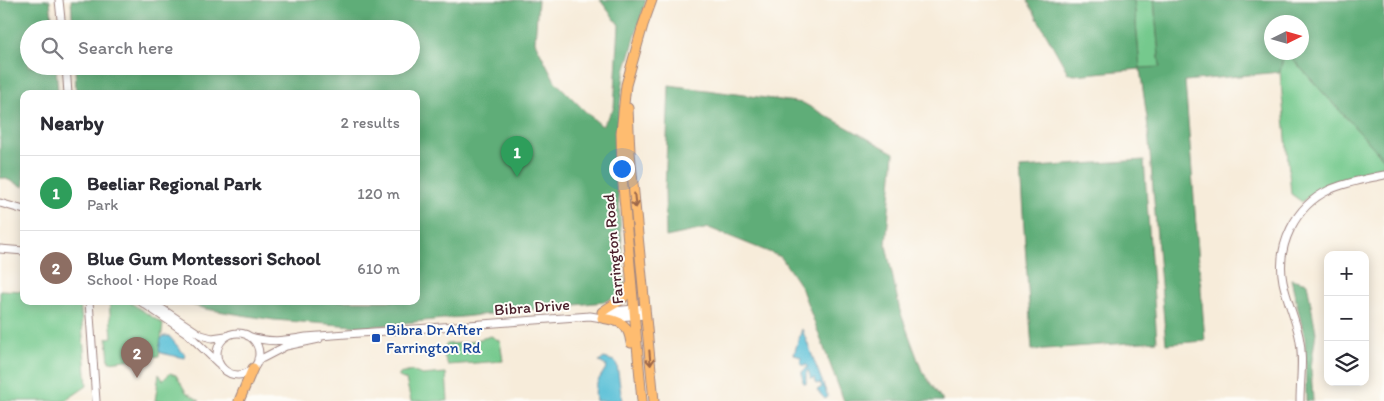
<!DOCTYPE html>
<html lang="en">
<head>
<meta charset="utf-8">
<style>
	body { margin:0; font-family:Itim,sans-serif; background:#f7f7f7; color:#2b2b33 }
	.controls { position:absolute; right:15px; bottom:15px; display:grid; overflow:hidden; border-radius:10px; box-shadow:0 2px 12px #0003 }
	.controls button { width:45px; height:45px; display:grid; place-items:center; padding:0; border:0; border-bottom:1px solid #e1e1e2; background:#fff; color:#2b2b33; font:25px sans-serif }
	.compass { position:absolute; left:1264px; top:15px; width:45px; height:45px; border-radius:50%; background:#fff; box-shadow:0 2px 12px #0003; rotate:85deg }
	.you { position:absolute; left:621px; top:168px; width:18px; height:18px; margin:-12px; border:4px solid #fff; border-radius:50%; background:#1a73e8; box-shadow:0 0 0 8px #1a73e833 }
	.badge { display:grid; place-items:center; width:32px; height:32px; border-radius:50%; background:#c8321e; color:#fff; font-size:16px; font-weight:700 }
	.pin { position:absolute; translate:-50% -41px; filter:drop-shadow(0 1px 2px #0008) }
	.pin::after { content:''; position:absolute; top:26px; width:18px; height:15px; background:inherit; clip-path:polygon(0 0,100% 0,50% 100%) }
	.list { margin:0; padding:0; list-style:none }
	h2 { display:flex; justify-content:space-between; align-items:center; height:65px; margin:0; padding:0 20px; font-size:21px }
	h2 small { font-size:16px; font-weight:400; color:#7c7c81 }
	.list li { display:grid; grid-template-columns:32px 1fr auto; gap:15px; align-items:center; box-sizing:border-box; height:75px; padding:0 20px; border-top:1px solid #e1e1e2 }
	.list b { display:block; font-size:19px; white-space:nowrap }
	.list p { margin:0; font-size:16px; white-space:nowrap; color:#7c7c81 }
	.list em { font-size:16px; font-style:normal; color:#7c7c81 }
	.icon { flex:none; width:28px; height:28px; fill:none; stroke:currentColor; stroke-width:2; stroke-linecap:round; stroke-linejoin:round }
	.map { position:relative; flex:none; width:1384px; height:401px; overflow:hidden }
	.search { position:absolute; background:#fff; box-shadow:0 2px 12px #0003; left:20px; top:20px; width:400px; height:55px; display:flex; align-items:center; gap:12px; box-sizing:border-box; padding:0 18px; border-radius:28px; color:#7c7c81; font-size:19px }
	.panel { position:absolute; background:#fff; box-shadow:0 2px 12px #0003; left:20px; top:90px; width:400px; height:215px; border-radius:10px }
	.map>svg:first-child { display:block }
	.green { fill:#74c98d; stroke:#5f745c }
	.forest { fill:#5fad78; stroke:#546652 }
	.water { fill:#5ac0d7; stroke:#527081 }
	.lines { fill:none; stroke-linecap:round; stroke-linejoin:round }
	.minor-casing { stroke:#a08682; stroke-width:9 }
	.major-casing { stroke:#a08682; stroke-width:11 }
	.minor { stroke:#fff; stroke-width:7 }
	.major { stroke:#febc70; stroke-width:9 }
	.oneway { stroke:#9b664a }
	.transit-dot { fill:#1a4fb4; stroke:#fdfcf7; stroke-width:2 }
	.labels { text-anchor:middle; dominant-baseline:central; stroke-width:4; stroke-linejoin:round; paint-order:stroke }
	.street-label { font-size:16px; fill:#4a1f2b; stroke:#fdfcf7 }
	.transit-label { font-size:16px; fill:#164399; stroke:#fdfcf7; text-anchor:start }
</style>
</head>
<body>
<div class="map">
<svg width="1384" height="401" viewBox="0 0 1384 401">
	<rect width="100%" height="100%" fill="#fdfcf7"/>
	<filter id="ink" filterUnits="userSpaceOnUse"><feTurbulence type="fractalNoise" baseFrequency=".02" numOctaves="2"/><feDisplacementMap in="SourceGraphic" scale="10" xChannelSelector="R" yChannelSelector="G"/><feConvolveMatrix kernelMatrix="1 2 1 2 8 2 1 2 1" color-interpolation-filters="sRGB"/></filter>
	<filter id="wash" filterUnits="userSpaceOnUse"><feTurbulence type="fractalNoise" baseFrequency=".0096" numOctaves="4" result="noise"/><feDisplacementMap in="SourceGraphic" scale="20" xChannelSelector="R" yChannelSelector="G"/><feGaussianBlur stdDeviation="1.12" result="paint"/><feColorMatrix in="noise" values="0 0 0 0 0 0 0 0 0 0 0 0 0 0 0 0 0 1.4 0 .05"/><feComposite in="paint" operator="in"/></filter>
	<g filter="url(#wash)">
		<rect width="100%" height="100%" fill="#f7ecda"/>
		<!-- green -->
		<path class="green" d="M1134,0H1154L1160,67L1140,69Z
			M1287,53L1384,159V171C1352,177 1327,180 1302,202L1291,194L1280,72L1283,57Z
			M0,290L24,291V301H80L87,386L65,401H0Z
			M109,301H128L163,324L159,356L109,362L107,338L112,337Z
			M491,336L500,341L503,361L448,365L444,356L445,346L447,344L466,343Z
			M412,371L422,375L446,373L448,401H411L406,380L399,377V374Z
			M170,373L176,375L186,392L200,401H155L159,374L163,380Z"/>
		<!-- forest -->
		<path class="forest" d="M0,0H50L53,29H29V66H56L58,94H24V187L4,178H0Z
			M71,0H538L535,42L555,81L588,114L602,126L614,108L619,25L600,0H646L624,75L615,143L625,292L604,302L367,327L274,320L242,315L206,309L178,301H416V94H76L75,66H411V29H73Z
			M1027,0H1134L1140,68L1160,67L1154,0H1384V159L1287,53L1302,52V22H1272V52L1286,53L1283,57L1280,72L1185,81L1205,341L1166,344L1147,118L1140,69L1074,75L1068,73Z
			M669,85L803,103L894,153L886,245L900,311L922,371L943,401H844L801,287L781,257L709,228L666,237L665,191Z
			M1144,160L1157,341L1032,350L1020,168Z
			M1291,279L1307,283L1316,332L1311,368L1313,401H1306L1305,339Z"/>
		<!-- water -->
		<path class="water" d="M802,329L828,397L825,399L817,390L822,387L820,383L816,384L815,378L811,379L808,370L806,373V384L803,382L802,372L808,367L807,365H801V358L794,354Z
			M164,336H169L185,355L184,358L161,353L159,350L161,339Z
			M604,358L614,361L617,365L622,401H596C593,382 599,381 607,366L599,362Z"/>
	</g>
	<g filter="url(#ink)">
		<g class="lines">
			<defs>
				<path id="minor" d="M59,0L62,29
					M66,66L68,94
					M0,203L24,210
					M0,249L24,251
					M89,301L96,401
					M140,301L187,333L218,363
					M150,301L201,335L212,338L226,336
					M602,312L645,308
					M217 354a21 21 0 1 1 42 0a21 21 0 1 1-42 0Z
					M248,336C268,343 285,341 306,337L590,316L602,318L646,315
					M258,359L263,358L286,346L319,339
					M1300,401C1300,380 1304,358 1299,336C1295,318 1287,301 1283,282C1276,246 1295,206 1329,190C1346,182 1366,179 1384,175"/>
				<path id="major" d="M628,108L630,152L654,401
					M602,312C615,302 625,302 630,286
					M602,318C621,321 628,323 631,343
					M239,401L253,368
					M642,401L622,174L621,133L626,85L643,25L652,0"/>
			</defs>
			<!-- minor casing -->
			<use href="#minor" class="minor-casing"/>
			<!-- major casing -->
			<use href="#major" class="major-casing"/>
			<!-- minor -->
			<use href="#minor" class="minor"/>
			<!-- major -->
			<use href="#major" class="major"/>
		</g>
		<!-- one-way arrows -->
		<defs><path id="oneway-shaft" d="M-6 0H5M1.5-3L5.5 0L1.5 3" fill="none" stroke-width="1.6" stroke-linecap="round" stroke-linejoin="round" transform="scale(1.25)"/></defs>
		<g class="oneway">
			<use href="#oneway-shaft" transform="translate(635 201) rotate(84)"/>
			<use href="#oneway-shaft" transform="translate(650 358) rotate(85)"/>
		</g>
	</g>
	<!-- markers -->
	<rect class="transit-dot" x="371" y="333" width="10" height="10" rx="2.5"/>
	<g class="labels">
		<!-- street labels -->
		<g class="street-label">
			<text transform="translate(613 249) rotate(-95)">Farrington Road</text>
			<text transform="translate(532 307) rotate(-4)">Bibra Drive</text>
		</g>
		<!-- transit labels -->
		<g class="transit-label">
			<text x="386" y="329">Bibra Dr After<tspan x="386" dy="18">Farrington Rd</tspan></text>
		</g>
	</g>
</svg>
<div class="controls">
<button>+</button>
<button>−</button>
<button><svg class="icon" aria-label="layers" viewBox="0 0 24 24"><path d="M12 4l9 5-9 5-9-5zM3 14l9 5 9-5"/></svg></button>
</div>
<svg class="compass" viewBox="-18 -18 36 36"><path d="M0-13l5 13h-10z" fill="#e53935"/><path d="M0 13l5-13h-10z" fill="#7c7c81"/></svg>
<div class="you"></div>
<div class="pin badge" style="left:517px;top:177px;background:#2e9e5b">1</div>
<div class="pin badge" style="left:137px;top:378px;background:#8d6e63">2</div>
<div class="search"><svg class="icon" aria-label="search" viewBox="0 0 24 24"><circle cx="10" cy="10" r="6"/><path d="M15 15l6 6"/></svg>Search here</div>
<section class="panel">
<h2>Nearby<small>2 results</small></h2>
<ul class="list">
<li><span class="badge" style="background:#2e9e5b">1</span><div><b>Beeliar Regional Park</b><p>Park</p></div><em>120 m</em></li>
<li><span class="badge" style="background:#8d6e63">2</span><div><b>Blue Gum Montessori School</b><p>School · Hope Road</p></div><em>610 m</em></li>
</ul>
</section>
</div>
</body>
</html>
